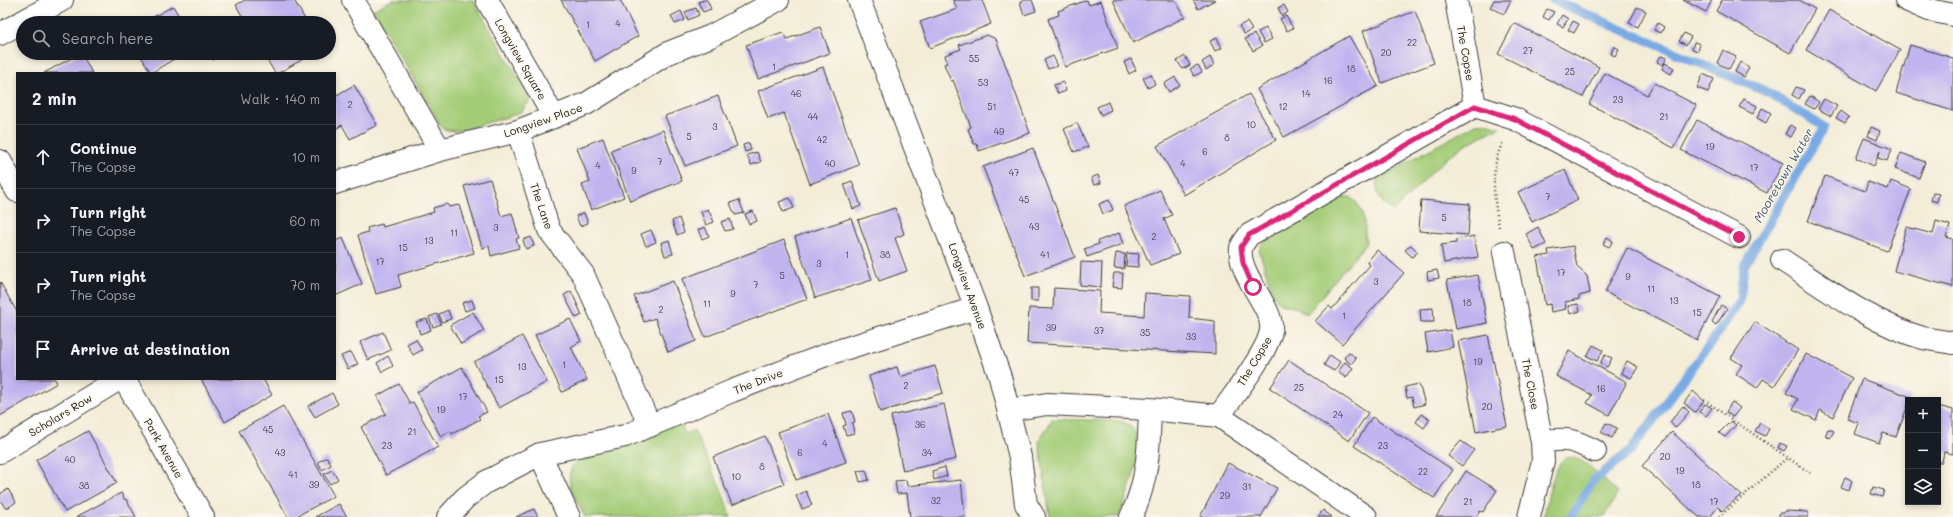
<!DOCTYPE html>
<html lang="en">
<head>
<meta charset="utf-8">
<style>
	body { margin:0; font-family:Mali,sans-serif; background:#242831; color:#f1f3f6 }
	.controls { position:absolute; right:12px; bottom:12px; display:grid; overflow:hidden; border-radius:0px; box-shadow:0 2px 6px #0003 }
	.controls button { width:36px; height:36px; display:grid; place-items:center; padding:0; border:0; border-bottom:1px solid #363941; background:#171b24; color:#f1f3f6; font:20px sans-serif }
	.stop { position:absolute; width:12px; height:12px; margin:-9px; border:3px solid #db2777; border-radius:50%; background:#fff }
	.stop.end { background:#db2777; border-color:#fff; box-shadow:0 1px 4px #0008 }
	.list { margin:0; padding:0; list-style:none }
	h2 { display:flex; justify-content:space-between; align-items:center; height:52px; margin:0; padding:0 16px; font-size:17px }
	h2 small { font-size:13px; font-weight:400; color:#9ea1a6 }
	.list li { display:grid; grid-template-columns:26px 1fr auto; gap:12px; align-items:center; box-sizing:border-box; height:64px; padding:0 16px; border-top:1px solid #363941 }
	.list b { display:block; font-size:15px; white-space:nowrap }
	.list p { margin:0; font-size:13px; white-space:nowrap; color:#9ea1a6 }
	.list em { font-size:13px; font-style:normal; color:#9ea1a6 }
	.icon { flex:none; width:22px; height:22px; fill:none; stroke:currentColor; stroke-width:2; stroke-linecap:round; stroke-linejoin:round }
	.map { position:relative; flex:none; width:1953px; height:517px; overflow:hidden }
	.search { position:absolute; background:#171b24; box-shadow:0 2px 6px #0003; left:16px; top:16px; width:320px; height:44px; display:flex; align-items:center; gap:10px; box-sizing:border-box; padding:0 14px; border-radius:22px; color:#9ea1a6; font-size:15px }
	.panel { position:absolute; background:#171b24; box-shadow:0 2px 6px #0003; left:16px; top:72px; width:320px; height:308px; border-radius:0px }
	.map>svg:first-child { display:block }
	.green { fill:#a5cd79; stroke:#60744a }
	.lines { fill:none; stroke-linecap:round; stroke-linejoin:round }
	.stream { stroke:#7aaae4; stroke-width:9 }
	.building { fill:#c0b4ef }
	.minor-casing { stroke:#3c3b38; stroke-width:24 }
	.path { stroke:#3c3b38; stroke-width:2.5; stroke-dasharray:1 3; stroke-linecap:butt }
	.minor { stroke:#fff; stroke-width:22 }
	.route { stroke:#db2777; stroke-width:5 }
	.labels { text-anchor:middle; dominant-baseline:central; stroke-width:3; stroke-linejoin:round; paint-order:stroke }
	.number-label { font-size:9px; fill:#454251 }
	.street-label { font-size:11px; fill:#1c1c1c; stroke:#fbf7ec }
	.water-label { font-size:12px; font-style:italic; fill:#42556c; stroke:#fbf7ec }
</style>
</head>
<body>
<div class="map">
<svg width="1953" height="517" viewBox="0 0 1953 517">
	<rect width="100%" height="100%" fill="#fbf7ec"/>
	<filter id="ink" filterUnits="userSpaceOnUse"><feTurbulence type="fractalNoise" baseFrequency=".025" numOctaves="2"/><feDisplacementMap in="SourceGraphic" scale="8" xChannelSelector="R" yChannelSelector="G"/><feConvolveMatrix kernelMatrix="1 2 1 2 8 2 1 2 1" color-interpolation-filters="sRGB"/></filter>
	<filter id="wash" filterUnits="userSpaceOnUse"><feTurbulence type="fractalNoise" baseFrequency=".012" numOctaves="4" result="noise"/><feDisplacementMap in="SourceGraphic" scale="16" xChannelSelector="R" yChannelSelector="G"/><feGaussianBlur stdDeviation="0.9" result="paint"/><feColorMatrix in="noise" values="0 0 0 0 0 0 0 0 0 0 0 0 0 0 0 0 0 1.4 0 .05"/><feComposite in="paint" operator="in"/></filter>
	<g filter="url(#wash)">
		<rect width="100%" height="100%" fill="#f3edd8"/>
		<!-- green -->
		<path class="green" d="M392,0H473L531,99L522,111L514,115L465,129L453,131L443,129L373,10Z
			M1487,123L1500,127L1464,145L1442,162L1394,211C1381,203 1375,196 1377,179L1476,124Z
			M1339,197H1351C1366,210 1364,224 1366,243L1307,314L1297,308L1280,304L1273,294L1259,250L1264,240Z
			M1052,419L1120,421C1125,423 1129,424 1133,429C1147,448 1126,497 1119,517H1050L1039,442C1042,433 1048,428 1052,419Z
			M681,423L685,434L694,430L721,489L731,517H585C574,494 559,477 580,456Z
			M1574,457L1588,465L1618,493L1604,517H1544C1548,498 1551,473 1564,458Z"/>
		<g class="lines">
			<!-- stream -->
			<path class="stream" d="M1553,0L1767,92L1824,127L1744,266L1740,300L1718,333L1631,450L1593,481L1571,517"/>
		</g>
		<g id="blocks">
			<!-- building -->
			<path class="building" d="M245,0H294L307,23H246L236,5Z
				M561,0H620L638,36L595,61Z
				M704,0H707L711,9L703,12L698,2Z
				M953,0H982L991,24L930,48L920,22L957,9Z
				M1025,0H1032L1036,11L1024,15L1020,2Z
				M1087,0L1089,5L1101,1L1118,48L1065,67L1048,19L1059,15L1058,11Z
				M1113,0H1175L1185,17L1133,43Z
				M1193,0H1215L1198,9Z
				M1494,0H1511L1504,14L1490,7Z
				M1683,0H1712L1706,12Z
				M1722,0H1799L1815,9L1790,53L1716,11Z
				M1284,5L1288,12L1282,16L1278,8Z
				M173,6L183,23H144L150,19Z
				M1637,7L1646,11L1638,27L1629,23Z
				M696,8L699,15L688,20L685,12Z
				M1547,9L1554,12L1549,20L1543,17Z
				M1829,10L1900,50L1876,91L1806,50Z
				M681,11L685,20L675,24L671,16Z
				M1415,11L1434,63L1382,83L1363,31Z
				M1562,15L1568,19L1563,27L1557,24Z
				M1286,16L1293,28L1287,31L1280,19Z
				M1573,21L1579,24L1574,33L1568,30Z
				M1247,22L1252,30L1244,34L1239,26Z
				M1514,23L1599,67L1583,97L1498,54Z
				M1658,23L1664,27L1661,33L1654,30Z
				M820,27L830,53L758,79L746,45L783,32L787,39Z
				M1266,28L1272,39L1264,43L1258,32Z
				M1684,33L1691,37L1686,45L1679,41Z
				M1254,34L1262,46L1253,51L1245,39Z
				M987,35L996,39L1030,133L979,151L977,144H974L968,129L971,127L953,80L951,81L944,64L947,63L945,55L961,49L959,45Z
				M1349,36L1378,86L1284,137L1257,89Z
				M1217,38L1222,48L1215,51L1210,41Z
				M1694,42L1700,44L1698,51L1692,49Z
				M1910,45L1953,58V111L1896,93Z
				M1614,46L1619,49L1615,56L1611,54Z
				M1723,50L1736,56L1729,69L1717,63Z
				M81,53L92,73H44Z
				M139,53H184L151,73Z
				M209,53H221L222,55L213,60Z
				M263,53H314L278,73H275Z
				M1053,56L1058,66L1048,69L1044,60Z
				M1185,56L1190,65L1183,69L1177,61Z
				M1661,56L1667,58L1663,65L1657,62Z
				M1210,57L1214,65L1206,70L1202,62Z
				M1131,59L1136,70L1129,74L1124,62Z
				M1740,62L1749,68L1744,77L1735,72Z
				M1665,63L1674,68L1671,74L1662,69Z
				M1198,65L1202,72L1194,76L1190,69Z
				M823,67L859,165L810,184L784,113L768,119L758,91Z
				M1605,73L1647,95L1654,83L1696,105L1674,148L1589,104Z
				M1151,74L1155,84L1148,88L1143,78Z
				M1703,74L1714,79L1708,92L1697,88Z
				M1175,77L1180,85L1169,92L1164,84Z
				M1063,82L1066,91L1058,94L1054,85Z
				M354,85L377,125L350,139L342,125L335,129V96Z
				M1796,87L1804,90L1799,99L1792,95Z
				M1249,94L1276,140L1184,195L1157,146Z
				M718,96L737,146L685,166L665,116Z
				M1810,96L1819,102L1814,109L1805,104Z
				M1744,99L1757,106L1753,114L1739,107Z
				M1824,99L1837,106L1831,116L1818,109Z
				M1108,102L1111,110L1101,115L1097,107Z
				M1762,108L1771,113L1766,123L1757,118Z
				M1841,111L1849,117L1845,123L1836,118Z
				M1697,120L1783,163L1767,193L1681,150Z
				M1077,123L1088,147L1074,152L1064,129Z
				M1790,125L1796,128L1791,137L1785,134Z
				M1871,127L1880,131L1877,140L1868,136Z
				M663,130L682,181L630,201L611,150Z
				M603,138L624,197L591,210L582,185L590,182L577,148Z
				M1864,138L1892,149L1887,161L1878,158L1880,151L1874,166L1856,158Z
				M749,143L751,150L745,152L743,145Z
				M1033,148L1075,257L1025,276L983,167Z
				M757,152L761,162L751,165L747,155Z
				M1901,153L1925,162L1919,178L1895,169Z
				M1565,170L1578,200L1532,222L1518,192Z
				M1098,175L1101,183L1094,185L1091,178Z
				M1825,176L1865,191L1868,182L1888,189L1891,181L1911,189L1887,251L1808,221Z
				M490,179L501,216L512,213L519,238L516,239L519,248L491,256L489,246L482,248L464,186Z
				M852,181L861,206L853,209L844,184Z
				M1160,190L1172,215L1164,219L1179,254L1150,265L1124,206Z
				M1933,193L1939,194L1937,202L1931,200Z
				M790,198L794,208L783,212L779,202Z
				M739,200L744,213L735,215L730,203Z
				M1109,200L1113,210L1103,214L1099,204Z
				M1421,200L1470,204L1468,235L1419,231Z
				M447,204L449,207L459,205L474,253L398,275L401,287L376,294L358,235L368,232L367,228L382,224L383,227L434,212L433,208Z
				M895,208L904,234L895,238L907,271L879,281L858,220Z
				M708,209L714,222L706,225L701,212Z
				M753,211L757,221L749,224L745,214Z
				M584,213L588,223L580,226L576,216Z
				M679,218L684,232L677,235L672,221Z
				M851,218L872,280L815,298L795,237Z
				M730,219L733,229L725,231L721,222Z
				M1936,221L1950,225L1946,237L1953,239V287L1894,271L1906,227L1933,234Z
				M705,227L709,236L702,239L698,230Z
				M1538,227L1546,244L1534,250L1526,234Z
				M651,230L656,242L646,246L641,234Z
				M1119,233L1123,244L1087,257L1084,249L1099,244L1098,241Z
				M1474,236L1478,257L1444,263L1441,245L1456,243V240Z
				M531,237L534,246L526,249L523,240Z
				M1607,237L1613,241L1609,247L1603,244Z
				M343,238L362,284L335,296V241Z
				M669,240L673,254L665,256L661,243Z
				M784,240L807,299L705,337L682,279Z
				M1411,245L1418,252L1412,257L1405,250Z
				M1573,246L1577,267L1587,276L1590,293L1579,296V299L1565,302L1566,309L1551,312L1550,304L1545,305L1537,257L1549,255L1548,250Z
				M1627,248L1720,296L1697,340L1605,292Z
				M1377,250L1404,273L1342,344L1315,321L1329,306L1332,309L1370,265L1367,262Z
				M1116,253L1125,254L1124,269L1114,268Z
				M1127,253L1139,254L1138,267L1126,266Z
				M1081,262L1102,263L1101,287L1080,285Z
				M1437,270L1439,278L1428,280L1427,272Z
				M1114,273H1123L1122,288L1112,287Z
				M1478,275L1487,323L1456,329L1447,280Z
				M673,281L696,341L668,352L655,318L644,322L634,296Z
				M0,282L17,312V379H55L57,383L0,416Z
				M1031,288H1038V301H1031Z
				M1054,288L1100,291L1099,313L1144,316L1145,293L1190,296L1189,318L1215,321V354L1027,343L1029,308L1053,309Z
				M571,291L582,315L576,318L564,295Z
				M472,300L475,308L465,311L462,303Z
				M1578,304L1580,311L1570,314L1568,306Z
				M1721,305L1727,309L1716,325L1712,322Z
				M1433,308L1434,322H1421L1420,309Z
				M448,310L451,319L442,322L439,314Z
				M473,312L484,331L461,344L450,325Z
				M437,314L441,324L433,327L429,317Z
				M427,319L431,330L420,334L416,322Z
				M570,319L581,341L571,347L587,380L562,392L535,335Z
				M1755,322L1798,350L1774,386L1763,379L1757,388L1736,374L1742,365L1731,358Z
				M1450,330L1453,347L1428,352L1425,334Z
				M383,332L391,350L368,360L360,342Z
				M1488,335L1507,426L1476,432L1458,341Z
				M522,336L547,382L499,408L474,362Z
				M416,339L422,350L413,355L407,344Z
				M1593,345L1603,350L1597,361L1587,356Z
				M1569,351L1627,382L1609,415L1587,403L1592,395L1556,376Z
				M351,352L358,364L348,369L341,356Z
				M1349,352L1356,358L1351,364L1344,358Z
				M1806,354L1852,378L1833,417L1820,410L1816,420L1793,409L1798,399L1786,393Z
				M1330,355L1340,362L1334,371L1324,365Z
				M1605,355L1612,358L1607,367L1600,363Z
				M388,356L393,366L382,372L377,363Z
				M1289,360L1368,413L1349,441L1270,388Z
				M1627,361L1638,367L1631,378L1621,373Z
				M1345,362L1353,368L1346,378L1338,372Z
				M935,366L943,393L880,412L869,376L897,367L900,377Z
				M462,367L487,412L478,416L480,419L452,434L450,431L441,437L417,392Z
				M201,379H263L272,395L225,422Z
				M1862,379L1911,397L1896,437L1883,433L1879,443L1855,434L1859,423L1847,419Z
				M399,384L410,404L413,402L438,447L386,475L361,427L386,414L377,396Z
				M1419,384L1425,404L1414,407L1412,397L1407,398L1405,387Z
				M1693,391L1704,401L1695,412L1684,403Z
				M332,393L338,404L315,417L308,406Z
				M1732,402L1740,408L1733,417L1726,412Z
				M944,404L956,459L903,471L891,416Z
				M1705,404L1712,408L1706,416L1699,412Z
				M283,406L334,496L295,517H288L239,431Z
				M1683,406L1689,412L1675,428L1670,422Z
				M1938,406L1953,410V454L1944,452L1942,462H1938Z
				M852,411L855,422L852,423L854,433L846,435L843,426L846,425L843,413Z
				M828,414L846,462L796,480L778,432Z
				M1421,414L1430,419L1424,428L1416,422Z
				M1372,417L1453,470L1434,498L1354,446Z
				M1731,421L1736,425L1725,437L1719,433Z
				M1606,423L1617,428L1612,438L1601,432Z
				M1760,423L1769,429L1765,436L1755,431Z
				M1828,429L1834,431L1830,438L1825,436Z
				M88,431L117,483L65,512L36,460Z
				M1672,432L1741,495L1722,511L1718,507L1710,517H1699L1642,466Z
				M765,436L784,484L732,505L713,457Z
				M1461,441L1474,450L1462,466L1448,456Z
				M1780,443L1787,446L1784,451L1778,448Z
				M327,457L331,465L322,470L318,462Z
				M1228,463L1277,488L1261,517H1200Z
				M945,467L947,476L934,480L932,471Z
				M332,470L338,479L330,484L324,474Z
				M866,470L869,480L860,482L857,471Z
				M1466,471L1497,490L1483,512L1480,511L1476,517H1436Z
				M1845,477L1852,480L1849,490L1841,487Z
				M906,480L907,486L961,480L965,517H910L907,493L897,494L895,481Z
				M1873,487L1884,490L1882,497L1871,494Z
				M8,489L16,502L6,509L0,500V494Z
				M806,491L812,505L802,509L796,496Z
				M121,493L125,500L126,499L136,517H76Z
				M339,504L347,517H315Z
				M534,509L538,517H516Z
				M1323,510L1332,517H1318Z
				M1784,511L1808,512V517H1779V513H1784Z"/>
		</g>
	</g>
	<g filter="url(#ink)">
		<use href="#blocks" fill-opacity="0" stroke="#3c3b38" stroke-width="1"/>
		<g class="lines">
			<defs>
				<path id="minor" d="M353,0L440,150
					M487,0L554,117
					M859,0L976,308L1000,377L1020,457L1026,504L1034,517
					M1456,0L1475,106L1515,119L1739,237
					M1906,0L1929,10L1953,15
					M0,34L62,0
					M518,131L549,230L583,274L650,426
					M0,161L17,191
					M335,183L440,150L518,131L586,104L668,53L711,36L778,0
					M1504,252L1542,442L1543,461L1529,517
					M1782,260C1827,289 1871,323 1923,338C1932,340 1943,341 1953,343
					M124,379L203,517
					M1009,410L1047,404L1150,409L1219,416L1366,517
					M1219,416C1232,397 1269,351 1271,330C1274,307 1237,275 1241,248C1242,244 1247,238 1249,235L1475,106
					M1542,442C1566,437 1574,440 1595,451
					M0,452L119,379
					M540,454L569,517
					M448,517L465,498L486,482L540,454L625,436L732,391L831,353L976,308
					M1131,517C1148,481 1149,449 1150,409"/>
			</defs>
			<!-- minor casing -->
			<use href="#minor" class="minor-casing"/>
			<!-- path -->
			<path class="path" d="M1499,227C1494,198 1489,170 1503,142
				M1704,400L1810,473
				M1719,517L1788,457"/>
			<!-- minor -->
			<use href="#minor" class="minor"/>
		</g>
	</g>
	<g class="lines" filter="url(#ink)">
		<!-- route -->
		<path class="route" d="M1253,287L1243,263L1241,247L1249,235L1475,106L1515,119L1739,237"/>
	</g>
	<g class="labels">
		<!-- number labels -->
		<g class="number-label">
			<text x="618" y="23">4</text>
			<text x="588" y="24">1</text>
			<text x="1412" y="42">22</text>
			<text x="1528" y="50">27</text>
			<text x="1386" y="52">20</text>
			<text x="974" y="58">55</text>
			<text x="774" y="66">1</text>
			<text x="1351" y="68">18</text>
			<text x="1570" y="71">25</text>
			<text x="1328" y="80">16</text>
			<text x="983" y="82">53</text>
			<text x="796" y="93">46</text>
			<text x="1306" y="93">14</text>
			<text x="1618" y="99">23</text>
			<text x="350" y="104">2</text>
			<text x="992" y="106">51</text>
			<text x="1283" y="106">12</text>
			<text x="813" y="116">44</text>
			<text x="1664" y="116">21</text>
			<text x="1251" y="124">10</text>
			<text x="715" y="126">3</text>
			<text x="999" y="131">49</text>
			<text x="689" y="136">5</text>
			<text x="1227" y="137">8</text>
			<text x="822" y="139">42</text>
			<text x="1710" y="146">19</text>
			<text x="1205" y="151">6</text>
			<text x="660" y="161">7</text>
			<text x="830" y="163">40</text>
			<text x="1183" y="163">4</text>
			<text x="598" y="165">4</text>
			<text x="1754" y="167">17</text>
			<text x="634" y="170">9</text>
			<text x="1014" y="172">47</text>
			<text x="1548" y="196">7</text>
			<text x="1024" y="199">45</text>
			<text x="1444" y="217">5</text>
			<text x="1034" y="226">43</text>
			<text x="496" y="227">3</text>
			<text x="454" y="232">11</text>
			<text x="1154" y="236">2</text>
			<text x="429" y="240">13</text>
			<text x="403" y="247">15</text>
			<text x="847" y="254">1</text>
			<text x="885" y="254">38</text>
			<text x="1045" y="254">41</text>
			<text x="380" y="261">17</text>
			<text x="819" y="263">3</text>
			<text x="1561" y="272">17</text>
			<text x="782" y="275">5</text>
			<text x="1628" y="276">9</text>
			<text x="1376" y="281">3</text>
			<text x="756" y="284">7</text>
			<text x="1651" y="288">11</text>
			<text x="733" y="293">9</text>
			<text x="1674" y="300">13</text>
			<text x="1467" y="302">18</text>
			<text x="707" y="303">11</text>
			<text x="661" y="309">2</text>
			<text x="1697" y="312">15</text>
			<text x="1344" y="315">1</text>
			<text x="1051" y="327">39</text>
			<text x="1099" y="330">37</text>
			<text x="1145" y="332">35</text>
			<text x="1191" y="336">33</text>
			<text x="1478" y="361">19</text>
			<text x="564" y="364">1</text>
			<text x="522" y="366">13</text>
			<text x="499" y="379">15</text>
			<text x="906" y="385">2</text>
			<text x="1299" y="387">25</text>
			<text x="1601" y="388">16</text>
			<text x="463" y="396">17</text>
			<text x="1487" y="406">20</text>
			<text x="441" y="409">19</text>
			<text x="1338" y="414">24</text>
			<text x="920" y="424">36</text>
			<text x="268" y="429">45</text>
			<text x="412" y="431">21</text>
			<text x="825" y="443">4</text>
			<text x="387" y="445">23</text>
			<text x="1383" y="445">23</text>
			<text x="280" y="452">43</text>
			<text x="800" y="452">6</text>
			<text x="927" y="452">34</text>
			<text x="1665" y="456">20</text>
			<text x="70" y="459">40</text>
			<text x="762" y="466">8</text>
			<text x="1680" y="470">19</text>
			<text x="1423" y="471">22</text>
			<text x="293" y="474">41</text>
			<text x="736" y="476">10</text>
			<text x="314" y="484">39</text>
			<text x="1696" y="484">18</text>
			<text x="84" y="485">38</text>
			<text x="1247" y="486">31</text>
			<text x="1225" y="495">29</text>
			<text x="936" y="500">32</text>
			<text x="1468" y="501">21</text>
			<text x="1714" y="501">17</text>
		</g>
		<!-- street labels -->
		<g class="street-label">
			<text transform="translate(1466 53) rotate(80)">The Copse</text>
			<text transform="translate(521 59) rotate(60)">Longview Square</text>
			<text transform="translate(543 120) rotate(-19)">Longview Place</text>
			<text transform="translate(542 206) rotate(71)">The Lane</text>
			<text transform="translate(968 286) rotate(70)">Longview Avenue</text>
			<text transform="translate(1254 361) rotate(-59)">The Copse</text>
			<text transform="translate(758 381) rotate(-21)">The Drive</text>
			<text transform="translate(1531 384) rotate(79)">The Close</text>
			<text transform="translate(60 415) rotate(-31)">Scholars Row</text>
			<text transform="translate(164 448) rotate(60)">Park Avenue</text>
		</g>
		<!-- water labels -->
		<g class="water-label">
			<text transform="translate(1783 175) rotate(-60)">Mooretown Water</text>
		</g>
	</g>
</svg>
<div class="controls">
<button>+</button>
<button>−</button>
<button><svg class="icon" aria-label="layers" viewBox="0 0 24 24"><path d="M12 4l9 5-9 5-9-5zM3 14l9 5 9-5"/></svg></button>
</div>
<div class="stop" style="left:1253px;top:287px"></div>
<div class="stop end" style="left:1739px;top:237px"></div>
<div class="search"><svg class="icon" aria-label="search" viewBox="0 0 24 24"><circle cx="10" cy="10" r="6"/><path d="M15 15l6 6"/></svg>Search here</div>
<section class="panel">
<h2>2 min<small>Walk · 140 m</small></h2>
<ul class="list">
<li><svg class="icon" aria-label="ahead" viewBox="0 0 24 24"><path d="M12 20V5M6 11l6-6 6 6"/></svg><div><b>Continue</b><p>The Copse</p></div><em>10 m</em></li>
<li><svg class="icon" aria-label="right" viewBox="0 0 24 24"><path d="M7 20v-9h11M14 6l5 5-5 5"/></svg><div><b>Turn right</b><p>The Copse</p></div><em>60 m</em></li>
<li><svg class="icon" aria-label="right" viewBox="0 0 24 24"><path d="M7 20v-9h11M14 6l5 5-5 5"/></svg><div><b>Turn right</b><p>The Copse</p></div><em>70 m</em></li>
<li><svg class="icon" aria-label="arrive" viewBox="0 0 24 24"><path d="M6 21V4h12l-3 4 3 4H6"/></svg><div><b>Arrive at destination</b></div></li>
</ul>
</section>
</div>
</body>
</html>
